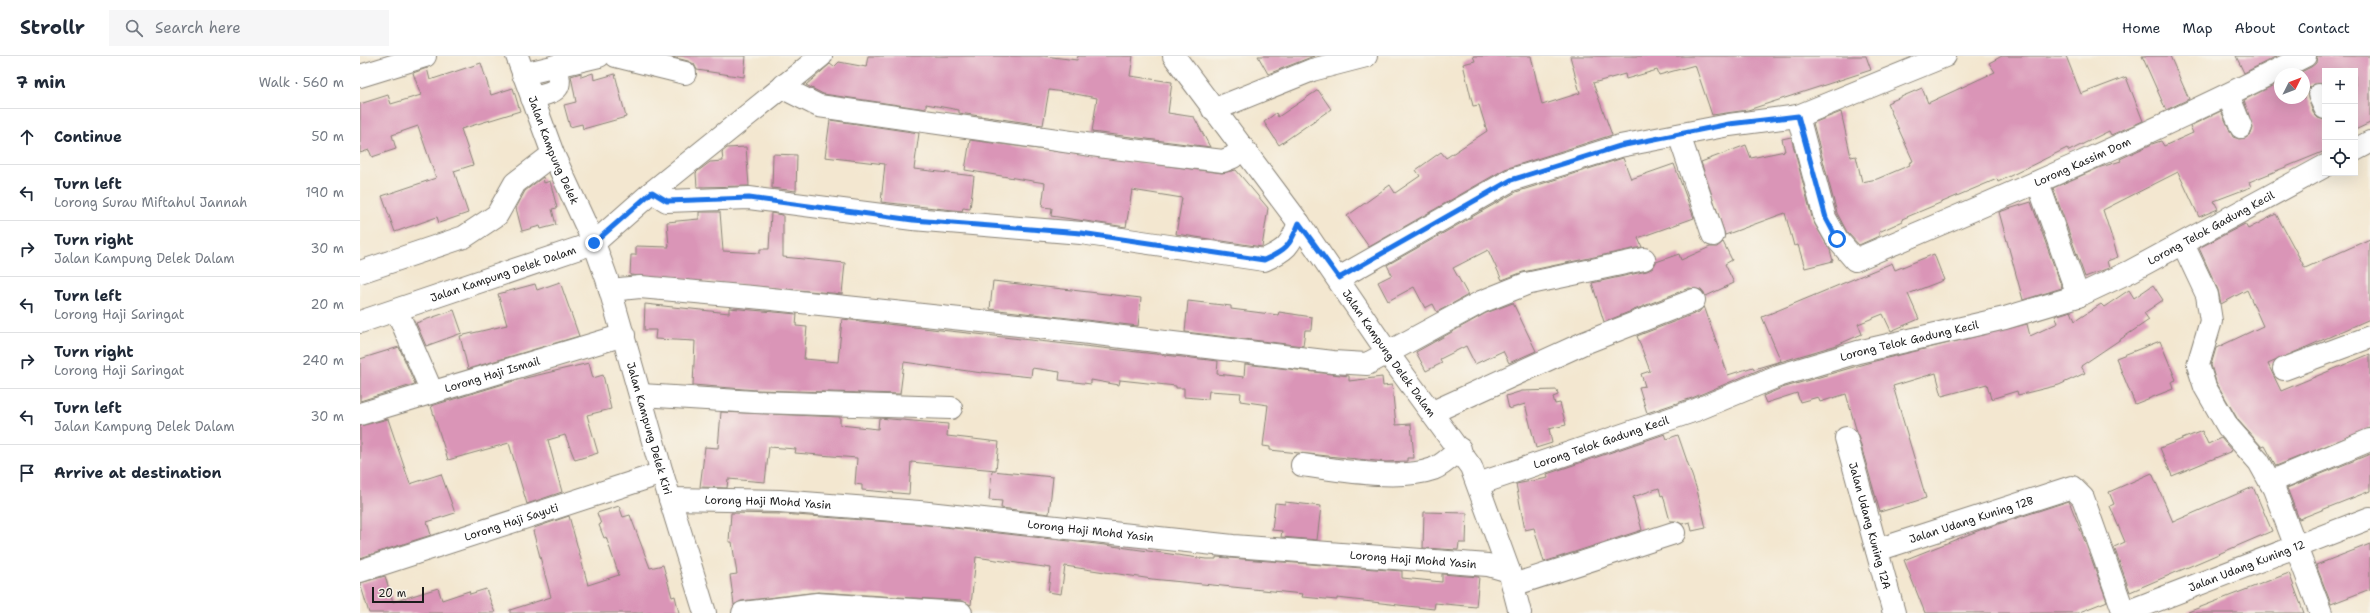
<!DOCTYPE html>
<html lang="en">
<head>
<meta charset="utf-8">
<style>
	body { margin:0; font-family:"Shantell Sans",sans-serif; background:#f6f6f7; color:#1f2937 }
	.controls { position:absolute; right:12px; top:12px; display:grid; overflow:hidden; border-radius:0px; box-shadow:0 4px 16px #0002 }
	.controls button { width:36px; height:36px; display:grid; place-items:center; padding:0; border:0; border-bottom:1px solid #e0e1e3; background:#fff; color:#1f2937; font:20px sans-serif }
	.compass { position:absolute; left:1914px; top:12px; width:36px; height:36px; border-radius:50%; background:#fff; box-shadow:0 4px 16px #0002; rotate:48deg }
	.scale { position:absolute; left:12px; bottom:10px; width:52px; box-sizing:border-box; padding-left:4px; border:2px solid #1c1c1c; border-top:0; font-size:11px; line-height:14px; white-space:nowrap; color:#1c1c1c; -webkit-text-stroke:3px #f7f3e8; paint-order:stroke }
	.stop { position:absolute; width:12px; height:12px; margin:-9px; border:3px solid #1a73e8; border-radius:50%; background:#fff }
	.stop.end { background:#1a73e8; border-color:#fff; box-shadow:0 1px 4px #0008 }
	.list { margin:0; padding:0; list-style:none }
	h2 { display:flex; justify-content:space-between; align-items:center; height:52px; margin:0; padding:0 16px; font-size:17px }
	h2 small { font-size:13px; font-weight:400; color:#747a83 }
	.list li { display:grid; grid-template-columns:26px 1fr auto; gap:12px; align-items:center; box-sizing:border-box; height:56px; padding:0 16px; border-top:1px solid #e0e1e3 }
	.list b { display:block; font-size:15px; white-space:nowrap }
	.list p { margin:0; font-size:13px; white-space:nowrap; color:#747a83 }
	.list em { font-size:13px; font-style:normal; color:#747a83 }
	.icon { flex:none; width:22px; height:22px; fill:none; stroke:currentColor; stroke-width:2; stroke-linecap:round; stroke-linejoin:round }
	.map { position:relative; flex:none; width:2010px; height:557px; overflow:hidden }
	header { display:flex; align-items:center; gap:24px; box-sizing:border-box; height:56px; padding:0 20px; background:#fff; border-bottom:1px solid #e0e1e3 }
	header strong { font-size:19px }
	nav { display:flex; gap:22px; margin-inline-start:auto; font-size:14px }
	.search { width:280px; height:36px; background:#f6f6f7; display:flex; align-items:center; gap:10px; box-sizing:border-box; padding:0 14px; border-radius:0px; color:#747a83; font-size:15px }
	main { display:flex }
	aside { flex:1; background:#fff }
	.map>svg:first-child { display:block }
	.building { fill:#da95b7 }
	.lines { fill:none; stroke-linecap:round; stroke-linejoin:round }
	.minor-casing { stroke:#888276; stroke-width:24 }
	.minor { stroke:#fff; stroke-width:22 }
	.route { stroke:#1a73e8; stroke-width:5 }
	.labels { text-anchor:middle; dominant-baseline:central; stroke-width:4; stroke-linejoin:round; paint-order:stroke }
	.street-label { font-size:11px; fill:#1c1c1c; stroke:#f7f3e8 }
</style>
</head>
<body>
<header>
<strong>Strollr</strong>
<div class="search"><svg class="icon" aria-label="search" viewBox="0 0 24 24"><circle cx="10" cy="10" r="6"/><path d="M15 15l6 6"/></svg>Search here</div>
<nav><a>Home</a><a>Map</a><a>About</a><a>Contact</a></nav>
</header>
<main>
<aside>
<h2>7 min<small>Walk · 560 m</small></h2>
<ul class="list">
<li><svg class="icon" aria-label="ahead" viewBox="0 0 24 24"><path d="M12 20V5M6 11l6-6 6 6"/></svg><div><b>Continue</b></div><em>50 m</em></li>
<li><svg class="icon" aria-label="left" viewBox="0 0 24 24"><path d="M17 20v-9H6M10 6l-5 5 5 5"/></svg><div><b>Turn left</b><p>Lorong Surau Miftahul Jannah</p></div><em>190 m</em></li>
<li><svg class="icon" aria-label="right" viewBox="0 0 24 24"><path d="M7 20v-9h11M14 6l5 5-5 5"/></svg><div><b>Turn right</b><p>Jalan Kampung Delek Dalam</p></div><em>30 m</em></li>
<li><svg class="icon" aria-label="left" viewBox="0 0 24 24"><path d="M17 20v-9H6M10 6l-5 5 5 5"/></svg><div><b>Turn left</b><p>Lorong Haji Saringat</p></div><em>20 m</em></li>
<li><svg class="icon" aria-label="right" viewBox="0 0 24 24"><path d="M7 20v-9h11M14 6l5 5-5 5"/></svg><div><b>Turn right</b><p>Lorong Haji Saringat</p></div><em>240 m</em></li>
<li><svg class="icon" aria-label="left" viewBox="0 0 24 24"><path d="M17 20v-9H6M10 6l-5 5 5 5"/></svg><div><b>Turn left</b><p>Jalan Kampung Delek Dalam</p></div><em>30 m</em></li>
<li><svg class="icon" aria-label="arrive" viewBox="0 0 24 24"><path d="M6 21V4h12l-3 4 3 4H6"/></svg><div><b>Arrive at destination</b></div></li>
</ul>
</aside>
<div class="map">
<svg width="2010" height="557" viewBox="0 0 2010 557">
	<rect width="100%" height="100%" fill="#f7f3e8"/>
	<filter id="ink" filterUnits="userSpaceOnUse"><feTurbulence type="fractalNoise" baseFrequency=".025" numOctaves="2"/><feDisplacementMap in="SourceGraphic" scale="8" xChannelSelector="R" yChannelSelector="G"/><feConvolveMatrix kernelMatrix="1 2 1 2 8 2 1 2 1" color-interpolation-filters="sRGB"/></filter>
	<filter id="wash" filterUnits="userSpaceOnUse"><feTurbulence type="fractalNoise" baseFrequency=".012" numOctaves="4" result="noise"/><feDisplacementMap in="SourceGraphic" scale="16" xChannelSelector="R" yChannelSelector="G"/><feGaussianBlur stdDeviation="0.9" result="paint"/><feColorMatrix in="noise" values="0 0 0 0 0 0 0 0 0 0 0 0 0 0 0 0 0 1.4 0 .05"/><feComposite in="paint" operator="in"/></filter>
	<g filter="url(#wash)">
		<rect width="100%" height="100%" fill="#f3e7d0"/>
		<g id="blocks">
			<!-- building -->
			<path class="building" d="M308,0H386L384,21L337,14L334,8L328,5Z
				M508,0H684L717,4L718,0H773L770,20L812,26L808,57L834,61L850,91L732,76L737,42L710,37L689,34L683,69L599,57V54L566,48V53L463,38L446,29L470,8L474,11L479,6L506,11Z
				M898,0H954L908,18Z
				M1113,0H1171L1182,49L1220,37L1210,0H1506L1511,14L1388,54L1352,59L1335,9L1299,19L1297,14L1266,23L1265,18L1233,27L1252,79L1145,113L1009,191L987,160L1030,129L1035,137L1060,120L1056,114L1081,96L1086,102L1127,75L1119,49L1113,50L1103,8L1115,5Z
				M1642,0H1706L1721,38L1766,21L1783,65L1751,79L1749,75L1709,95L1707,92L1638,126L1637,123L1542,163L1543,165L1519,176V180L1499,189L1487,176L1477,157L1453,67L1481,56L1491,101L1496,100L1502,126L1517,123L1550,109L1549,107L1553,105L1527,47L1562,32L1568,47L1635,16L1629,7Z
				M1782,0H1810L1829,43L1806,54Z
				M1876,0H1917L1884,17Z
				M1957,0H2010V67L1995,74V15H1965V28H1953L1949,32L1947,38L1954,58L1958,62L1965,64V95L1889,126L1891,131L1854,145L1858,153L1839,161L1818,116L1749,151L1743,154L1758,201L1747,205L1749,212L1725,221L1693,132L1741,111L1761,105L1760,103L1792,88L1801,85L1804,90L1833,77L1830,70L1861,55L1873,81L1879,83L1886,82L1891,78L1893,72L1884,44L1920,26V42H1944V18H1937L1951,11L1956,7Z
				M121,7L131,39L153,32L160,55L101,73L113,109L94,115L108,157L79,167L77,161L35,176L22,140L76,122L58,70L32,79L36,93L12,101L9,94L0,97V48L28,39L31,48L61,39L53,17L67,12L70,24Z
				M221,17V21L233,17L234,24L255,18L266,61L223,73L222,68L210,71L204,49L216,46L211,20Z
				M958,34L971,53L919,89L904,66L916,57L918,61Z
				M470,64L559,77L554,113L614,120L610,153L603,152L602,155L521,146L525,108L465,101Z
				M1431,81L1453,165L1470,194L1473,205L1445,212L1438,189L1434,190L1425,157L1365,179L1341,106L1386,89L1391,102L1425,95L1422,83Z
				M610,84L862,117L876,114L908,152L902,191L816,178L822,142L772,134L766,171L691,160L692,152L682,151L685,127L605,114Z
				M386,91L389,130L337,131L336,117L338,115L350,106L363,105L362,96L367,92Z
				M413,98L437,99L436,135L412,132Z
				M1263,102L1271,123L1314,108L1334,162L1278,182L1282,191L1163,216L1142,224L1128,194L1093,212L1108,239L1077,256L1073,248L1065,252L1054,231L1028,245L1018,226L1032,219L1027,209L1156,136Z
				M183,121L184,127L190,125L197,152L192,153L196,169L181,173L180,170L162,175L156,152L165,135Z
				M1671,146L1702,232L1663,244L1639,156Z
				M339,156H360L363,195L400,197V193H409L411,157L423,159V201L485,207L482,238L270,219L271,199H276V190L309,191L307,166L339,163Z
				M1916,158L1945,212L2010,183V263L1908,308L1921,335L2010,298V372L1916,410L1905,390L1902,391L1878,364L1856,326L1851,309L1856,292L1903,270L1887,234L1861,248L1858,234L1839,192L1885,168L1888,173Z
				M1363,186L1372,204L1365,208L1374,227L1346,240L1341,234L1329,232L1244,266L1232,227L1287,215L1293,212L1296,206L1319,198L1321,204L1350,191H1357Z
				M1574,198L1584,224L1548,238L1559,263L1531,275L1523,258L1498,268L1502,278L1477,289L1413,308L1332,342L1287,357L1279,331L1285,330L1281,318L1290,315L1277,280L1339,256L1344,250L1368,319L1393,311L1394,313L1421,305L1402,261L1532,207L1535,214Z
				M633,225L781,242L778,270L630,253Z
				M200,226L219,280L108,313L100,280L147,269L138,238L175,228L177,234Z
				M1793,229L1803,244L1784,257L1789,264L1721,310L1725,317L1699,329L1658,339L1657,335L1631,343L1627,328L1582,340L1576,317L1533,330L1566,442L1520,456L1486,338L1460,346L1458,341L1440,346L1437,337L1406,347L1403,340L1422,332L1511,306L1667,268L1670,280L1698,267L1695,260L1711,255L1715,265L1741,248L1744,251L1769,234L1774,242Z
				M828,245L871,250V253L918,259L919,256L952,261L951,274H945L943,290L825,276Z
				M1153,247L1176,295L1149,307L1143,295L1115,308L1106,290L1080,303L1082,307L1066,315L1056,296L1126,257Z
				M285,248L369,257V252L437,258L436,270L447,271L444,303L478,306L482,263L858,305L857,318L884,321L885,308L989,320V325L1022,321L1023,330L1032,329L1036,369L1051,368L1054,402H1047V405L1026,406L910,394V391L903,390L908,349L880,345L881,337L849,335L848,343L824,341V332H816V330L760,324L759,329L731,324V328L699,324L700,316L672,312L671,321L622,316V317L544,306L540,338L396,334L333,329L335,285L295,283L296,274H284Z
				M94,254L102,277L66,290L56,267Z
				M1800,285L1816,324L1811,326L1813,333L1775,348L1756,302Z
				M39,291L55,328L0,345V303Z
				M229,307L233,322L243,319L251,353L227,359L238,397L215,404L205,379L188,384L202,436L167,448L149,387L88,404L71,350L157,324Z
				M1197,334L1198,339L1193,341L1195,348L1200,347L1206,369L1189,373L1192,387L1176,392L1165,348L1149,353L1146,340L1162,335Z
				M361,356L480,361V369L518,373L519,362L588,368L587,380L639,386L636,414L551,406L549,438L502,434V429L495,428L497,402L435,397L436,393L409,391L405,426L368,423L367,432L340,431L345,391L358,392Z
				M28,363L50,428L81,418L95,457L67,466L71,479L0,502V370Z
				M1842,375L1848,388L1861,382L1872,395L1812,420L1800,392Z
				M1305,378L1307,383L1318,379L1337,434L1346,472L1332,475L1330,466L1322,468L1316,465H1310L1303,439L1301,440L1299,432L1273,441L1282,474L1184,506L1174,472L1165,474L1156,428L1188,422L1187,418Z
				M2010,398V435L1939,463L1927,432Z
				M632,415L693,421L689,458L641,452L642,445L629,444Z
				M1792,417L1813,466L1893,431L1912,475L1770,536L1754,491L1765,486L1750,450L1754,448L1749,436Z
				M1709,445L1724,483L1747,545L1745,546L1717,557H1565L1544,504L1620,474Z
				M925,446L961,450L957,484L921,481L922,475L912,474L915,447L925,448Z
				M259,450L263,461L270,459L290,512L303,509L312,541L315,540L319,557H150V554L191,541L173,475H175L174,472L209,460L228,529L259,519L246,481L244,482L239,469L241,468L237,457Z
				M1064,456L1107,457L1106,487H1099L1098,494L1063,492Z
				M371,457L422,458L558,468L745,489L846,503H856V501L1042,515V522L1082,526V518L1119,521L1116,551L1075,547L1074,553L977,542V544L942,541L943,538L792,523L705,510L701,538L688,536L691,512L616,501L611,549L602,545L458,536L381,545L374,549L370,519L377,518L372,486H369Z
				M2010,488V533L1971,548L1956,509Z
				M1929,517L1944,557H1828V556Z
				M25,520L33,546L78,532L82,544L109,535L110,538L126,533L135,557H9L0,527Z"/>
		</g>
	</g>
	<g filter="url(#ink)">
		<use href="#blocks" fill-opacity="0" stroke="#888276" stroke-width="1"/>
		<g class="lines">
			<defs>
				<g id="minor">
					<path id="s1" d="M157,0L193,98L234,187L247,223L302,417L345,557"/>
					<path d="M256,0L325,17"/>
					<path id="s2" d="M814,0L939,167L1032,303L1111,411L1149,515L1160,557"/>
					<path d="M163,18L239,0"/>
					<path d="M0,20L65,0"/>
					<path d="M424,29L431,36L459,50L746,91L863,105L873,101L882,91"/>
					<path d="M1868,39L1881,71"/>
					<path d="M1959,39L1965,52"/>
					<path d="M172,42C193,35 206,36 195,10"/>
					<path d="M853,54L952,14L1006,0"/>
					<path id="s3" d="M1438,60L1465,162L1477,183L1495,204C1647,140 1798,75 1945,0"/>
					<path d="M1319,79L1353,179"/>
					<path d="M1995,94L2010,86"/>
					<path d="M1678,127L1718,240"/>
					<path d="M292,136L307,145L389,142L553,163L721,177L904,204C926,194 930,190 939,167"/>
					<path d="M1823,188L1847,239L1851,265L1838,309L1845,331L1868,371L1899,406L1914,433L1961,557"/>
					<path d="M0,216L104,181L137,159L155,127L193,98"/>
					<path d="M979,222L1151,124L1260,90L1369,69L1438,60L1585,0"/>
					<path d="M250,234L280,231L392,241L687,272L973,306L1007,308L1121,246L1166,228L1284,203"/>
					<path d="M37,255L72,336"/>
					<path id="s4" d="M0,266L234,187L292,136L461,0"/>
					<path d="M1924,313L2010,281"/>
					<path d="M281,339L395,346L591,352"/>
					<path d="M1073,356L1224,287L1334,244"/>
					<path id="s5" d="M0,358L264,279"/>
					<path id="s6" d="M1486,382L1534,557"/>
					<path d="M942,409C976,414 1040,425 1073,413C1083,409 1091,401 1100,393"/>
					<path d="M1910,426L2010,384"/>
					<path id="s7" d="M1118,428L1336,354L1418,320L1498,296L1645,262L1718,240L1771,215L1965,110"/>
					<path id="s8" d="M310,443L419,445L559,456L873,490L1128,509L1149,515"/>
					<path id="s9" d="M1517,494L1712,431L1723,442L1764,557L2010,462"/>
					<path id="s10" d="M0,515L302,417"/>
					<path d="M1153,529L1314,477"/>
					<path d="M383,557L457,548L601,557"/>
				</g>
			</defs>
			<!-- minor casing -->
			<use href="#minor" class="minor-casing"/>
			<!-- minor -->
			<use href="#minor" class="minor"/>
		</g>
	</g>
	<g class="lines" filter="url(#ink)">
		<!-- route -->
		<path class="route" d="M234,187L292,136L307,145L389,142L553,164L721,177L904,204C926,194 930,190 939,167L979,222L1151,124L1260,90L1369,68L1438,60L1466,162L1477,183"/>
	</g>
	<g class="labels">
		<!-- street labels -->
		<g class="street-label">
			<text stroke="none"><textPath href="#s1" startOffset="101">Jalan Kampung Delek</textPath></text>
			<text stroke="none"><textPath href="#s3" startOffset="405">Lorong Kassim Dom</textPath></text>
			<text stroke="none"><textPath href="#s7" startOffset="779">Lorong Telok Gadung Kecil</textPath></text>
			<text stroke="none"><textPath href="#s4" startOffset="151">Jalan Kampung Delek Dalam</textPath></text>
			<text stroke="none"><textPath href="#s7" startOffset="455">Lorong Telok Gadung Kecil</textPath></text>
			<text stroke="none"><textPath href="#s2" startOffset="367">Jalan Kampung Delek Dalam</textPath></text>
			<text stroke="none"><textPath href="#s5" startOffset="138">Lorong Haji Ismail</textPath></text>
			<text stroke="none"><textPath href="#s1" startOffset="396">Jalan Kampung Delek Kiri</textPath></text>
			<text stroke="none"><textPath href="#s7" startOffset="130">Lorong Telok Gadung Kecil</textPath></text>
			<text stroke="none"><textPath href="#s8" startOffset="98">Lorong Haji Mohd Yasin</textPath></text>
			<text stroke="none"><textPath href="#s9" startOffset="99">Jalan Udang Kuning 12B</textPath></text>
			<text stroke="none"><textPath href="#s10" startOffset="159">Lorong Haji Sayuti</textPath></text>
			<text stroke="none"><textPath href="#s6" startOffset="91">Jalan Udang Kuning 12A</textPath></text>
			<text stroke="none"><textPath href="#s8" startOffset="422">Lorong Haji Mohd Yasin</textPath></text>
			<text stroke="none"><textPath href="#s8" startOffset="746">Lorong Haji Mohd Yasin</textPath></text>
			<text stroke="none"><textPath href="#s9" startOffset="474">Jalan Udang Kuning 12</textPath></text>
		</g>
	</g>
</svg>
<div class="controls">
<button>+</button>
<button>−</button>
<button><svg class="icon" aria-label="locate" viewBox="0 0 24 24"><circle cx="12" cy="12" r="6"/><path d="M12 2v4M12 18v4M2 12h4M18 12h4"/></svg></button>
</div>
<svg class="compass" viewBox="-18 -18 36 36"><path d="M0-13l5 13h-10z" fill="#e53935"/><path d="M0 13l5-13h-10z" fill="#747a83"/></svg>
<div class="scale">20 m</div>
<div class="stop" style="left:1477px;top:183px"></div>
<div class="stop end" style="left:234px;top:187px"></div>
</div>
</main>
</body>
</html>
